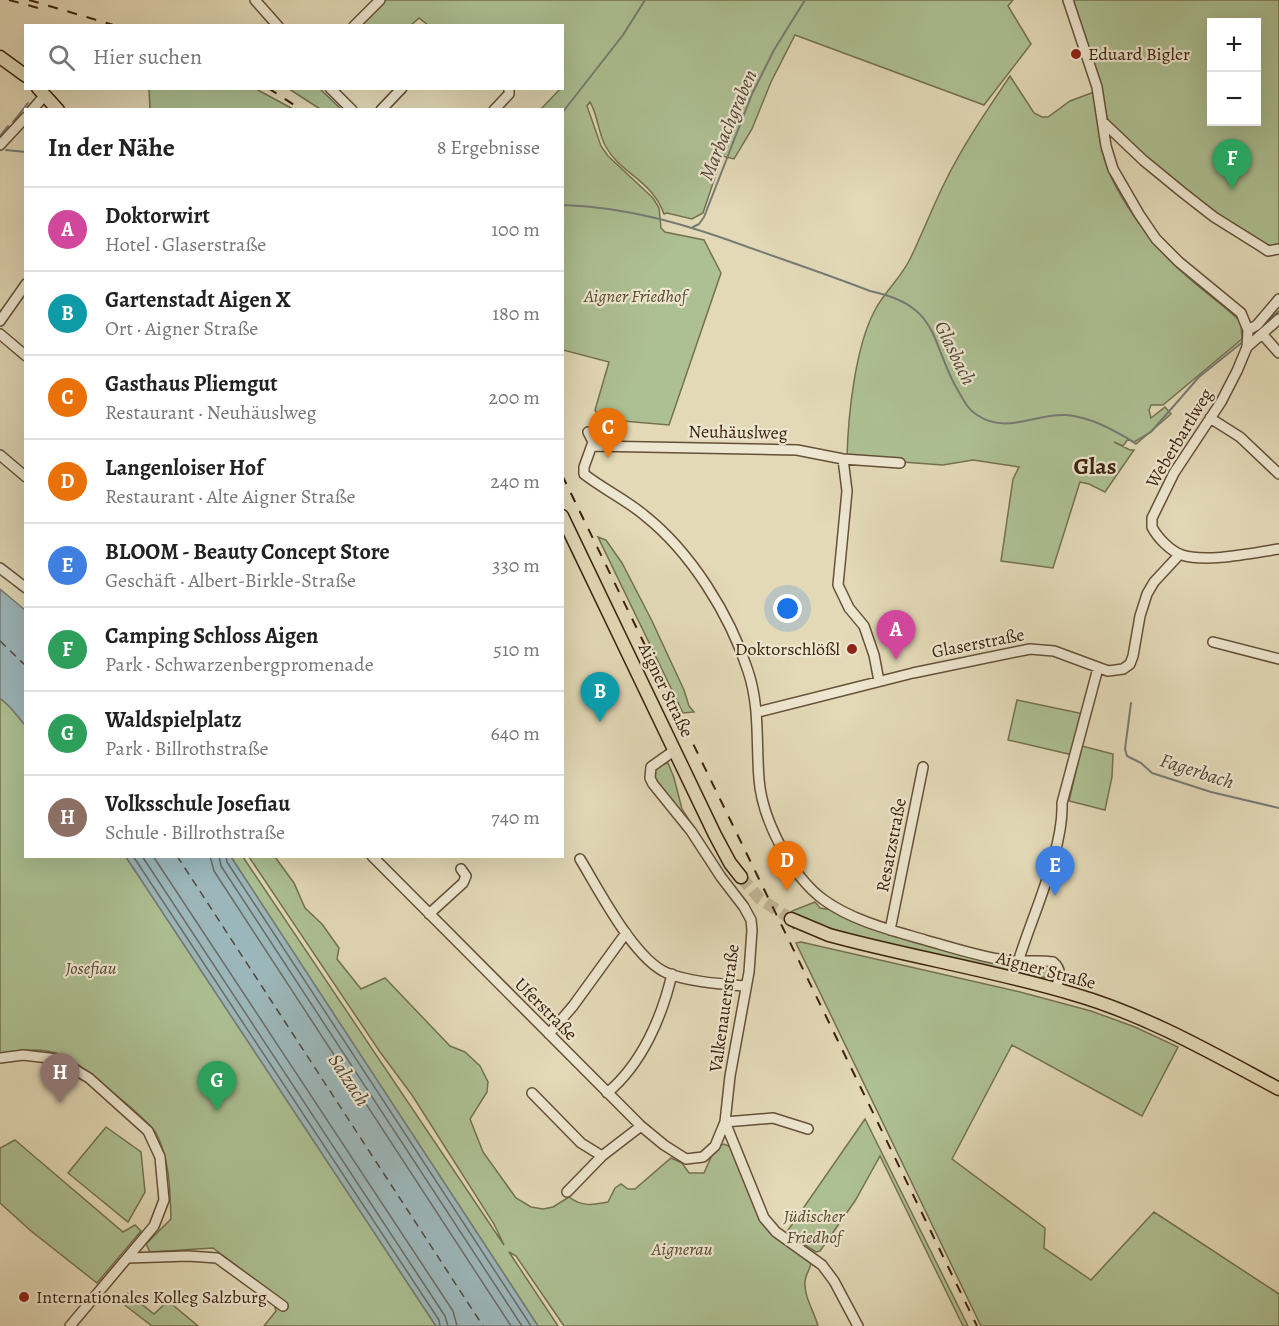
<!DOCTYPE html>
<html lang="de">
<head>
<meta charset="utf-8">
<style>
	body { margin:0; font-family:Alegreya,serif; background:#f2f2f2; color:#222 }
	.controls { position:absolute; right:18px; top:18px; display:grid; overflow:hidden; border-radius:0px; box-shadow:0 6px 24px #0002 }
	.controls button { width:54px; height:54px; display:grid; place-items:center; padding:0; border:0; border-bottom:2px solid #e0e0e0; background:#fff; color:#222; font:30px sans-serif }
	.you { position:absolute; left:788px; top:609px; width:21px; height:21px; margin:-15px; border:4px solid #fff; border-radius:50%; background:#1a73e8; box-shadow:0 0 0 9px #1a73e833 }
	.badge { display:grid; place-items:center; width:39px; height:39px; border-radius:50%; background:#7c3aed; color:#fff; font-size:20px; font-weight:700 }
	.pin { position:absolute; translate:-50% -50px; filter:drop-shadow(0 2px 3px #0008) }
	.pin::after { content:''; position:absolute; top:32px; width:21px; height:18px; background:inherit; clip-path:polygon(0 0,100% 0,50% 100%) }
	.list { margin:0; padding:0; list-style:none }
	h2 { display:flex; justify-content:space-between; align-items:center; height:78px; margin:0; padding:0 24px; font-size:26px }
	h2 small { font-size:20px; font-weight:400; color:#767676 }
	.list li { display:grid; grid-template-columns:39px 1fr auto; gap:18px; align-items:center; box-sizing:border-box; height:84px; padding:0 24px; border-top:2px solid #e0e0e0 }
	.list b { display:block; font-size:22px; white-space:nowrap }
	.list p { margin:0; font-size:20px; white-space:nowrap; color:#767676 }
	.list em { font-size:20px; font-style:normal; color:#767676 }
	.icon { flex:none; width:33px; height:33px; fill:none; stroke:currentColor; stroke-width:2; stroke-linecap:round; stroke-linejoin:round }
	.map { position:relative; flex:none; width:1279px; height:1326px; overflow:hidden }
	.search { position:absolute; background:#fff; box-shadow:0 6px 24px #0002; left:24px; top:24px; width:540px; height:66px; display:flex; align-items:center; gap:15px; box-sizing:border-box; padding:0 21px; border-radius:0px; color:#767676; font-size:22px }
	.panel { position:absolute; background:#fff; box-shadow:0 6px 24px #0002; left:24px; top:108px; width:540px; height:750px; border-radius:0px }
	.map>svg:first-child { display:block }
	.green { fill:#adc093; stroke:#747150; stroke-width:1.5; fill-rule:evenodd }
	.water { fill:#9cb7bb; stroke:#767b75; stroke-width:1.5 }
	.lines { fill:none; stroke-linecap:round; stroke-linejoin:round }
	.shore { stroke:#6c6c64; stroke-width:1.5 }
	.stream { stroke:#767b75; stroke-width:2 }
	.ferry { stroke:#544738; stroke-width:1.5; stroke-dasharray:8 6; stroke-linecap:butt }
	.major-tunnel { stroke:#c2b495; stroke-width:12; stroke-dasharray:12 6; stroke-linecap:butt }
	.minor-casing { stroke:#665037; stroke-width:12 }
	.major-casing { stroke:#3c220c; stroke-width:15 }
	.minor { stroke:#ede6d0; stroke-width:9 }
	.major { stroke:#e3d9b7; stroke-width:12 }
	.rail { stroke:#3c220c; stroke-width:2; stroke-dasharray:10 10; stroke-linecap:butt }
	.poi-dot { fill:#8f2418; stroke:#ede6d0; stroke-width:2 }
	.labels { text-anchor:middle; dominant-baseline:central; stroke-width:4.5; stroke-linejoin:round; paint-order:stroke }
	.poi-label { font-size:18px; fill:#3c220c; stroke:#ede6d0; text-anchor:start }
	.park-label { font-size:18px; font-style:italic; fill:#584a2e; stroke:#ede6d0 }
	.street-label { font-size:18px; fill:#3c220c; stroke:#ede6d0 }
	.water-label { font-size:20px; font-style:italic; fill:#544738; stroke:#ede6d0 }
	.district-label { font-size:24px; font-weight:bold; fill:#3c220c; stroke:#ede6d0 }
</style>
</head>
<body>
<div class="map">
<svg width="1279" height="1326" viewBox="0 0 1279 1326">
	<rect width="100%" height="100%" fill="#e3d9b7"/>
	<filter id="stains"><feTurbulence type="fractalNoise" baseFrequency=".00333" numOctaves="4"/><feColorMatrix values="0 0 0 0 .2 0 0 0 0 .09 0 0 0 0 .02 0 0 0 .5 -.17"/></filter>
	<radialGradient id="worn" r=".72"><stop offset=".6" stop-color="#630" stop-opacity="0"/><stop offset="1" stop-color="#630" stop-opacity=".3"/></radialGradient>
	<!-- green -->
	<path class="green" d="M385,0H1013L1008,6L1031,44L984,105L795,35L771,82L752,129L734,159L722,156L703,213L692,219L667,213L664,214C653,181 620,173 606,147C598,133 598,115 590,102L587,106L601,146L608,156L653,198L659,208L661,228L665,232L704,240L721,273L669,425L600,419L595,410L609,362L563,350L562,110L541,109L560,89L562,88V26H429L419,18L411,25L359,26Z
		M1069,0H1279V248L1273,250C1226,220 1180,190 1139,153C1127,142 1115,133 1108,120ZM1212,22H1256V122H1212Z
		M1010,76L1034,113L1042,117H1048L1070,101L1094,92C1098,115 1098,142 1106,164C1118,199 1154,247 1182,272C1201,290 1223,304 1241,322L1242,339L1163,405H1151L1149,410L1151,418L1165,407L1171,414L1136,444L1128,439L1123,446L1114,442L1130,450H1134L1105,492L1089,484L1080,482L1053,568L1001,561L1013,479L1019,467L973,460L943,465L847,458C848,416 855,347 875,310C885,291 902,277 911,257C923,232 933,206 945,182C963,145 987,110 1010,76Z
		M149,89H256L293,109H150Z
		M289,89H320L341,109H320Z
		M598,537L606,540L622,563L652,621L684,690L689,706L694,712L683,713Z
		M0,698L10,707L25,725L26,856L126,857L436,1326H264L276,1311L271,1292L213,1248L150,1252L146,1244L171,1219C170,1190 170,1160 156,1133C148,1120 78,1062 64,1056C42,1047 22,1050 0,1054Z
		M1017,700L1084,714L1073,755L1008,740Z
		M1082,746L1113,754L1112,777L1105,810L1069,801Z
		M668,763L674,778L682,809L724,875L747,902L734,888L656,782C652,771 657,765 668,763Z
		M231,857H243L504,1245L494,1224L412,1095L380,1052L249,857H275L294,883L305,908L322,924L339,948L337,959L361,989L385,978L450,1046L465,1052L480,1066L488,1082L487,1092L470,1119L483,1152L516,1198L531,1207L543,1209L553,1207L569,1197C582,1207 593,1205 608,1202L615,1188L621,1184L628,1189H635L671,1158L682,1163L689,1173H704L715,1148L724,1144L731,1147L760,1217L811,1263C810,1270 805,1275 805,1282C804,1297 814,1311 818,1326H564L516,1256L509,1252L558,1326H538Z
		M815,902L820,908L832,910L1004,964C1017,966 1043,963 1051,968L1053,974L1050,978L1025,975L870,940L819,925H792L794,929L789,922L792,911Z
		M801,942L1020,992L1091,1011L1135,1027L1178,1047L1142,1116L1012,1045L952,1159L1045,1228L1044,1248L1091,1280L1154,1212L1279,1294V1326H981L796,943Z
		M865,1119L968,1326H963L880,1156L855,1201L820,1251L816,1252L786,1233Z
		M106,1127L141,1152L145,1192L128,1222L68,1173Z
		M15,1140L123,1232L135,1225L141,1231L97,1283L31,1231L0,1203V1148Z
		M128,1293L154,1314L168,1301L198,1326H152L122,1303V1298Z"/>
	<!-- water -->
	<path class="water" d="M0,589L25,610V725L10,707L0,698Z
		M126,857H231L538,1326H436Z"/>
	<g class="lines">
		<!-- shore -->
		<path class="shore" d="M133,856L439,1320L440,1326
			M142,856L445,1316L448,1326
			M153,856L453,1311L457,1326
			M210,856L214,871L511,1326
			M219,856L221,866L522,1326
			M226,856L227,862L531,1326"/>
		<!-- stream -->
		<path class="stream" d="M562,113L623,35L645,0
			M13,122L28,103
			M0,136L8,126
			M6,150L26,152
			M562,205C627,207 685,224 745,246C787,261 829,275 870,291C943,306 929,344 960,394C965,403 969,410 977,415C1007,435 1035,413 1066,415C1091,417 1113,430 1134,442L1151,432L1199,377L1245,340
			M693,227L699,224L704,217L752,94L774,50L805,0
			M1250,337L1279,311
			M1131,703L1125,749L1127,756L1141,763L1152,773L1211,792L1279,808"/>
		<!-- ferry -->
		<path class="ferry" d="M0,641L26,666
			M177,856L483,1326"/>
		<!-- major-tunnel -->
		<path class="major-tunnel" d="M741,877L760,899L791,919"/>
		<defs>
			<path id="minor" d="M255,0L278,26
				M1068,0L1097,87L1106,146L1113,169L1139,214L1156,239L1179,262L1241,313L1248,330L1247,347L1237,371L1221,402L1174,473L1152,518V527C1157,537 1170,551 1182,555C1207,563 1252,553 1279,549
				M354,26L380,0
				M330,88L352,110
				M32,110L45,95
				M381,110L402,88
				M494,110L509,94V88
				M1103,122L1143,160L1182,192L1214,217L1262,247L1268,251L1279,249
				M0,145L26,117
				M0,321L26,284
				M1248,330L1257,325L1279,299
				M0,334L26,356
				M1263,335L1279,353
				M1247,347L1279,319
				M1210,418L1240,437L1279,474
				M588,432L593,442L584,467V474C603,489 625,499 644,515C691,552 730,615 748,671C760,707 756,742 759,779C762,819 791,876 824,900C853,921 891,930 925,940C950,947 977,956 1004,960C1020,963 1037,959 1053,962C1063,970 1059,979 1056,989
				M593,446L797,450L843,459L900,463
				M0,455L26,477
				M843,459L847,491L838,585L849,608L864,626L874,655L879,681
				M0,568L26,588
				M1213,642L1279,659
				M758,712L913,673L1030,649L1054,651L1108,671L1123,669L1130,664L1133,656L1140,616L1147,594L1154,582L1180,554
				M372,856L641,1126L664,1145L686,1159L703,1157L715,1146L725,1122L730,1076L749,972L752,930L751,920L744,907L721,877L691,831L653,784L650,778L651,767L675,750
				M580,859C599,890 634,959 667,973C689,982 722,984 745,986
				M429,914L463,883L466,876L461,869
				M890,930L923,767
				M1018,962C1032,916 1064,849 1062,803L1098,668
				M549,1034L573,1006L626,933
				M0,1058L23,1055L57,1059L89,1078L148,1131L160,1157L164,1200L154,1226L70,1326
				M532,1093L581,1143L602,1156
				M607,1093C642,1064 662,1017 672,974
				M725,1122L764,1218L776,1232L822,1265L834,1281L858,1326
				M725,1122L773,1118L808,1129
				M567,1192L602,1156L641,1126
				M128,1258L188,1256L217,1258L283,1306"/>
			<path id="major" d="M0,57L26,76
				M38,88L58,110
				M562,516L715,835L730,863L741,877
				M791,919L829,935C909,957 993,970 1073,994C1146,1015 1212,1053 1279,1089"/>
		</defs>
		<!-- minor casing -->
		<use href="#minor" class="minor-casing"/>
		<!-- major casing -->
		<use href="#major" class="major-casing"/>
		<!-- minor -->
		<use href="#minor" class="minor"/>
		<!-- major -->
		<use href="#major" class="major"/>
		<!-- rail -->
		<path class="rail" d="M9,0L38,8
			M29,0L117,26
			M268,88L302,110
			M562,475L977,1326"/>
	</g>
	<!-- markers -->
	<g class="poi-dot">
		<circle cx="1076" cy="54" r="6"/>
		<circle cx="852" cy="649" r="6"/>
		<circle cx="24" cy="1297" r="6"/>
	</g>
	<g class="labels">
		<!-- poi labels -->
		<g class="poi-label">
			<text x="1088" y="54">Eduard Bigler</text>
			<text x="840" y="649" text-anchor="end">Doktorschlößl</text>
			<text x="36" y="1297">Internationales Kolleg Salzburg</text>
		</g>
		<!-- park labels -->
		<g class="park-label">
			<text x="635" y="296">Aigner Friedhof</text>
			<text x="91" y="968">Josefiau</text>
			<text x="814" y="1216">Jüdischer<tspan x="814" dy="21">Friedhof</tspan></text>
			<text x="682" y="1249">Aignerau</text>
		</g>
		<!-- street labels -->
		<g class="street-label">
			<text transform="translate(738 432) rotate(1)">Neuhäuslweg</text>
			<text transform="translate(1179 438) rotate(-59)">Weberbartlweg</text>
			<text transform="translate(978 643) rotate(-11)">Glaserstraße</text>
			<text transform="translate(666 690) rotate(64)">Aigner Straße</text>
			<text transform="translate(891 845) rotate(-79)">Resatzstraße</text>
			<text transform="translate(1046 970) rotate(15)">Aigner Straße</text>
			<text transform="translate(724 1008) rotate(-82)">Valkenauerstraße</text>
			<text transform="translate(546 1009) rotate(45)">Uferstraße</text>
		</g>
		<!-- water labels -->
		<g class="water-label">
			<text transform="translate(728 125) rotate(-67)">Marbachgraben</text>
			<text transform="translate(955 353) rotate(64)">Glasbach</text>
			<text transform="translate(1197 771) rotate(18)">Fagerbach</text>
			<text transform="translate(349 1080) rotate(57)">Salzach</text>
		</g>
		<!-- district labels -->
		<g class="district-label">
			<text x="1095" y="466">Glas</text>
		</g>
	</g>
	<rect width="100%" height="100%" filter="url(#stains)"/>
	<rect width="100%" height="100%" fill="url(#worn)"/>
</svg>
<div class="controls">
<button>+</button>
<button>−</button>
</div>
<div class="you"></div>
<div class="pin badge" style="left:896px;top:660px;background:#d1479c">A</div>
<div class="pin badge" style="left:600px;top:722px;background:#0f9aa8">B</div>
<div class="pin badge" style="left:608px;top:458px;background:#e8710a">C</div>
<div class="pin badge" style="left:787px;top:891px;background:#e8710a">D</div>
<div class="pin badge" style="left:1055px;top:896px;background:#3f7fe0">E</div>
<div class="pin badge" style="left:1232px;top:189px;background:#2e9e5b">F</div>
<div class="pin badge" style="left:217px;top:1111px;background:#2e9e5b">G</div>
<div class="pin badge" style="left:60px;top:1103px;background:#8d6e63">H</div>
<div class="search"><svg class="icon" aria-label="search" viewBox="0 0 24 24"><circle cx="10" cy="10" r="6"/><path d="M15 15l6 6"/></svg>Hier suchen</div>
<section class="panel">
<h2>In der Nähe<small>8 Ergebnisse</small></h2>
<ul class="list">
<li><span class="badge" style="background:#d1479c">A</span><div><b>Doktorwirt</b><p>Hotel · Glaserstraße</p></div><em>100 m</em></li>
<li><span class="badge" style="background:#0f9aa8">B</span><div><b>Gartenstadt Aigen X</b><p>Ort · Aigner Straße</p></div><em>180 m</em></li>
<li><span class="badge" style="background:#e8710a">C</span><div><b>Gasthaus Pliemgut</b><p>Restaurant · Neuhäuslweg</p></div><em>200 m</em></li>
<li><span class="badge" style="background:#e8710a">D</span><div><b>Langenloiser Hof</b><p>Restaurant · Alte Aigner Straße</p></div><em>240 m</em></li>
<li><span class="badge" style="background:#3f7fe0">E</span><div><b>BLOOM - Beauty Concept Store</b><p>Geschäft · Albert-Birkle-Straße</p></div><em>330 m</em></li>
<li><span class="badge" style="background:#2e9e5b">F</span><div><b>Camping Schloss Aigen</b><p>Park · Schwarzenbergpromenade</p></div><em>510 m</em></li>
<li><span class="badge" style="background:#2e9e5b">G</span><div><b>Waldspielplatz</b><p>Park · Billrothstraße</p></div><em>640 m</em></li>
<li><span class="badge" style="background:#8d6e63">H</span><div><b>Volksschule Josefiau</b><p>Schule · Billrothstraße</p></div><em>740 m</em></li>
</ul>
</section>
</div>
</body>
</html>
